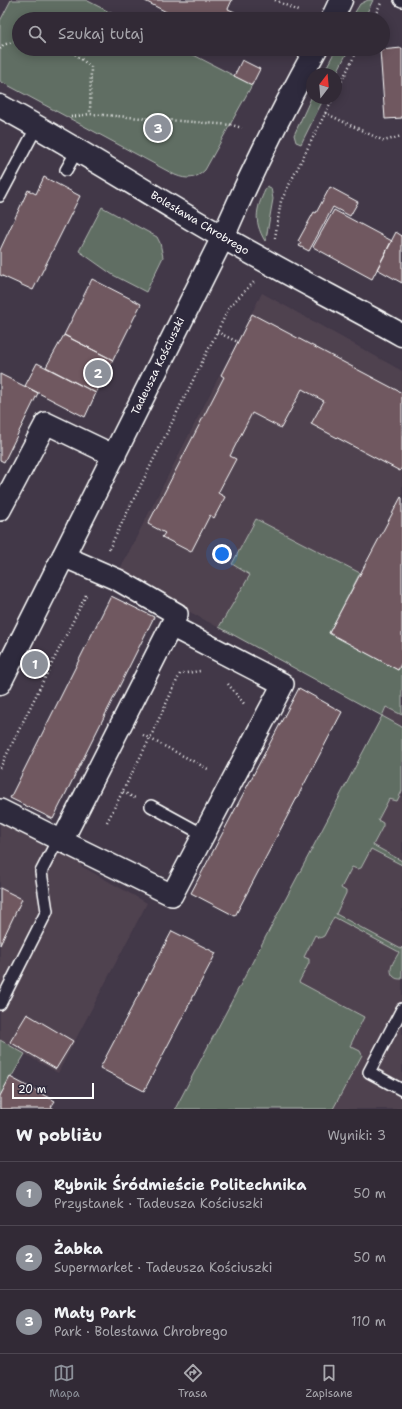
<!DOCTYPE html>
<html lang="pl">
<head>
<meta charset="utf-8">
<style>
	body { margin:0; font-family:"Shantell Sans",sans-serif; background:#3d3642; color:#f1f3f6 }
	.compass { position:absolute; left:306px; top:68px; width:36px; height:36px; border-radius:50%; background:#322a36; box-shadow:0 2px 10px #0003; rotate:16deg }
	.scale { position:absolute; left:12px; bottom:10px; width:82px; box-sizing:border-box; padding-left:4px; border:2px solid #fff; border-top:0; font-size:11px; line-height:14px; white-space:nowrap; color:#fff; -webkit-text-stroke:3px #2f2a3d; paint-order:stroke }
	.you { position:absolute; left:222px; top:554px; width:14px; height:14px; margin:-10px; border:3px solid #fff; border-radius:50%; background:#1a73e8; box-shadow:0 0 0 6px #1a73e833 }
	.badge { display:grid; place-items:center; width:26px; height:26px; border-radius:50%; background:#8c9099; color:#fff; font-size:13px; font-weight:700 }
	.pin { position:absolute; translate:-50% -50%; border:2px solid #fff; box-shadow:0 1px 4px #0006 }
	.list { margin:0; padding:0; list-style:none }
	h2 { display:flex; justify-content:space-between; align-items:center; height:52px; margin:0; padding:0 16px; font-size:17px }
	h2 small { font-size:13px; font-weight:400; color:#a8a7ad }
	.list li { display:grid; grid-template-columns:26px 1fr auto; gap:12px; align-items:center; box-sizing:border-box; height:64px; padding:0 16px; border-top:1px solid #4d4651 }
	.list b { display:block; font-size:15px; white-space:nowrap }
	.list p { margin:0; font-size:13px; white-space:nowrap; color:#a8a7ad }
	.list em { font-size:13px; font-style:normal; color:#a8a7ad }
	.icon { flex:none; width:22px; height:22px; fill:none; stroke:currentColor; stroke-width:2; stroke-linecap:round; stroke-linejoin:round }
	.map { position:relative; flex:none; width:402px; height:1109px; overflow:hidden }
	.search { position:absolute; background:#322a36; box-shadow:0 2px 10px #0003; left:12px; right:12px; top:12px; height:44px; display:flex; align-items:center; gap:10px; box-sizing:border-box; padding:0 14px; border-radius:22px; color:#a8a7ad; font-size:15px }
	.sheet { height:244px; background:#322a36 }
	nav { display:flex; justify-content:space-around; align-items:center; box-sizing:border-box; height:56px; border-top:1px solid #4d4651; background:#322a36; font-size:11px; color:#a8a7ad }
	nav a { display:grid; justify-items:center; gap:2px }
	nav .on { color:#8c9099 }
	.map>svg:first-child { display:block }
	.built { fill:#504250 }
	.green { fill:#606e63; stroke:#b0b6b1 }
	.building { fill:#6f5861; stroke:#fff }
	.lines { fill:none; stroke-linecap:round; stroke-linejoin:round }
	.lane-casing { stroke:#fff; stroke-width:14 }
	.street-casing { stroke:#fff; stroke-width:24 }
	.secondary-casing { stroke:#fff; stroke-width:25 }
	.path { stroke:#fff; stroke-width:2.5; stroke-dasharray:1 3; stroke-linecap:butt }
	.lane { stroke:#2f2a3d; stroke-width:11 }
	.street { stroke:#2f2a3d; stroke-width:21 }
	.secondary { stroke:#2f2a3d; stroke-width:22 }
	.labels { text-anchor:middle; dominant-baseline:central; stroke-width:3.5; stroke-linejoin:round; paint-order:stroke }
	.street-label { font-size:11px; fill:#fff; stroke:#2f2a3d }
</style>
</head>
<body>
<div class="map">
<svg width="402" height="1109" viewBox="0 0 402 1109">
	<rect width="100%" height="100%" fill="#423848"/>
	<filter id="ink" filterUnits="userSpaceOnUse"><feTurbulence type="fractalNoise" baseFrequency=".025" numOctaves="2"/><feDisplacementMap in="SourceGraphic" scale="8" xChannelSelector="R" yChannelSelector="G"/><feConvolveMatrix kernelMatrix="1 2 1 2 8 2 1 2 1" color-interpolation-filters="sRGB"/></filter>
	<g filter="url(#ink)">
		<!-- built -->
		<path class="built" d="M262,293L402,371V1109H175L382,716L118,573Z
			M0,818L83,861L81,866L147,903L58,1073L0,1040Z"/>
		<!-- green -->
		<path class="green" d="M11,0H86L123,19H19V49H182L252,85L205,170C196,179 187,180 175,175L0,81V21Z
			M368,0H373L364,19H351L360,4Z
			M336,49H349L336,74H323Z
			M312,96V98H324L301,144L296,142L294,135Z
			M267,186L271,188L273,199L266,239L265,241C252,219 257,207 267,186Z
			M102,207L157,237L160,243L163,257L146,292L113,275L79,251Z
			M256,519L360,573L329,633L398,670L402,662V715L386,707L382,716L402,727V791L397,801L389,799L378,820L383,823V826L373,845L402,861V865L371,849L361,868L357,869L352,867L341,888L346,891V893L336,914L401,949L402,947V979C398,979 396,979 393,976C387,968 396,959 399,952L334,917L324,936L320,938L315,935L304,957L309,959V963L299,982L364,1017L350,1046L360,1051L362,1055L333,1109H175L382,716L219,627L250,575L232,564Z
			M0,1040L25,1054L0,1096Z"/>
		<!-- building -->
		<path class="building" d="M146,0H232L228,9L235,12L231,19H180L145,1Z
			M402,48V118L385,119L380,50Z
			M242,60L260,69L252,85L234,76Z
			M44,177L80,196L33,290L0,275V250L28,190L36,194Z
			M330,187L358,202L350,216L333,207L309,251L299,246L301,243L298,241L314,212L316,213Z
			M334,210L392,241L372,279L313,247Z
			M396,232L402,236V283L377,269Z
			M92,279L141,304L113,360L64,335Z
			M252,314L402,393V467L400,471L311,424L324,401L302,389L281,428L252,413L230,456L236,459L218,493L225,497L214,518L210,515L191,552L162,537L165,533L148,524L224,377L221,375Z
			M64,335L113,360L96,393L46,367Z
			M37,363L96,393L85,417L25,386Z
			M0,374L38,393L4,462L0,460Z
			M401,497L402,498V662L398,670L329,633Z
			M111,596L154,617L53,819L10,798Z
			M299,688L342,712L235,916L191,893Z
			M0,888L22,899L0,945Z
			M172,931L216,953L144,1091L100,1068Z
			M27,1014L73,1041L56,1069L10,1042Z
			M10,1077L55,1101L51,1107L54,1109H0V1096Z"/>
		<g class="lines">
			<defs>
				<path id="lane" d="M400,0L402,1
					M66,170L78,149
					M0,196L37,126
					M151,806L204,835
					M0,1004L47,911L41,872L58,839
					M402,1009L369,1072L402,1090"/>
				<path id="street" d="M0,510L46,423L115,456
					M0,810L62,841L177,614L118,580L63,556
					M62,841L172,895L283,684L171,626"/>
				<path id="secondary" d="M332,19L341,0
					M0,106C59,138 117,174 175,209C248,254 326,293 402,335
					M0,683L223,237C251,173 282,110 316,49"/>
			</defs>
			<!-- lane casing -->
			<use href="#lane" class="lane-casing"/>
			<!-- street casing -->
			<use href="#street" class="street-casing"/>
			<!-- secondary casing -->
			<use href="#secondary" class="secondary-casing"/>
			<!-- path -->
			<path class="path" d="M275,0L300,12
				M373,19L381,3
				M0,49L3,45L19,40
				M69,49L91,67L90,114
				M336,92L358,49
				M325,113L384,141L402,136
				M71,117L90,114L232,125L242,128
				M275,238L281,201L333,98
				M217,332L238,342
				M109,549L230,306L254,282
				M228,684L245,705
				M143,735L210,770
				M0,768L87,593
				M123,792L135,798
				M107,822L150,738L180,674L200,671"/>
			<!-- lane -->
			<use href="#lane" class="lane"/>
			<!-- street -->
			<use href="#street" class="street"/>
			<!-- secondary -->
			<use href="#secondary" class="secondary"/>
		</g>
	</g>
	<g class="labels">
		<!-- street labels -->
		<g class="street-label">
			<text transform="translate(200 223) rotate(31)">Bolesława Chrobrego</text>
			<text transform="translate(158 366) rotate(-64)">Tadeusza Kościuszki</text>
		</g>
	</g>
</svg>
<svg class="compass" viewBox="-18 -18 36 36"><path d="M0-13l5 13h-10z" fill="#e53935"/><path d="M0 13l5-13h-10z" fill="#a8a7ad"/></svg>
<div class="scale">20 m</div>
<div class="you"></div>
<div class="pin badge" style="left:35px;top:664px">1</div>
<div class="pin badge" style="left:98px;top:373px">2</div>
<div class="pin badge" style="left:158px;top:128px">3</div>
<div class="search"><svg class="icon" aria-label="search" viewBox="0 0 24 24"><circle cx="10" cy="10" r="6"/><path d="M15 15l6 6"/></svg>Szukaj tutaj</div>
</div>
<section class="sheet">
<h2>W pobliżu<small>Wyniki: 3</small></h2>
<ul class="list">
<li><span class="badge">1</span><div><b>Rybnik Śródmieście Politechnika</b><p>Przystanek · Tadeusza Kościuszki</p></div><em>50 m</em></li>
<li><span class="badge">2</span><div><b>Żabka</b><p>Supermarket · Tadeusza Kościuszki</p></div><em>50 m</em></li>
<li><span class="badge">3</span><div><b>Mały Park</b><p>Park · Bolesława Chrobrego</p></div><em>110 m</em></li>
</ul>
</section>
<nav>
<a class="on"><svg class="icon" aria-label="map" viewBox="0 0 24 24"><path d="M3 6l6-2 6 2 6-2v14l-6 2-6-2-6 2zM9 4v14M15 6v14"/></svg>Mapa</a>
<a><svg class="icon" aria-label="directions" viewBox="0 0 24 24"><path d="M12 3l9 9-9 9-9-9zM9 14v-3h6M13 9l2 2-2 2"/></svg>Trasa</a>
<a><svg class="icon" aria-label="saved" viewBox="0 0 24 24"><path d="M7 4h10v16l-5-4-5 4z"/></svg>Zapisane</a>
</nav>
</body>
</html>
